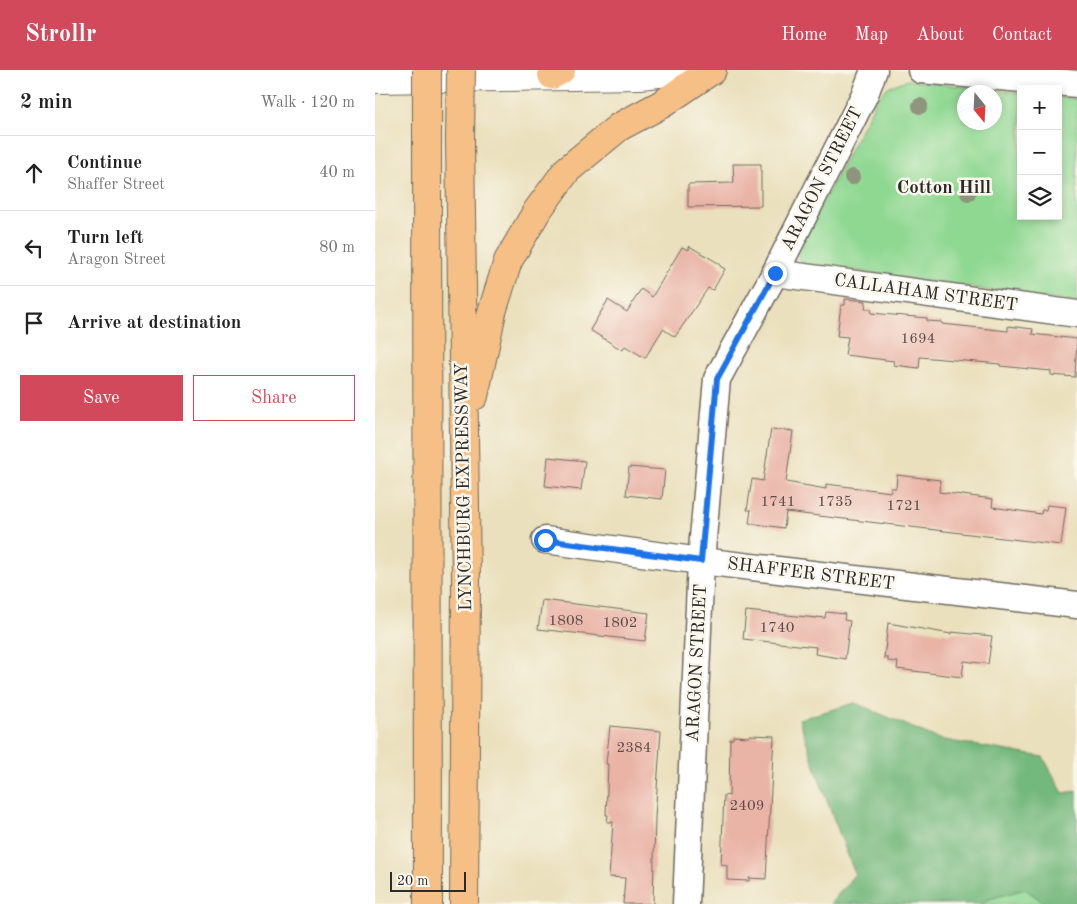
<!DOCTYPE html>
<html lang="en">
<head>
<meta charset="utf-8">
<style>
	body { margin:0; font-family:"Old Standard TT",serif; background:#f2f2f2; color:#222 }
	.controls { position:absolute; right:15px; top:15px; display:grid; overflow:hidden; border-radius:0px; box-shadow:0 2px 8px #0003 }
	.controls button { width:45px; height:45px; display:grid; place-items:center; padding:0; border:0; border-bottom:1px solid #e0e0e0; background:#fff; color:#222; font:25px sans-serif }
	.compass { position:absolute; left:582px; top:15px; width:45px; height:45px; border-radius:50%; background:#fff; box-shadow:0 2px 8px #0003; rotate:162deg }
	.scale { position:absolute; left:15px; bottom:12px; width:76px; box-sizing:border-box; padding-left:5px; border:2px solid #2b2b2b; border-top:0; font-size:14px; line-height:18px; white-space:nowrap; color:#2b2b2b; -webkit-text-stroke:4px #fbf7ec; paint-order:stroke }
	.stop { position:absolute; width:15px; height:15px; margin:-11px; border:4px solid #1a73e8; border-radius:50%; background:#fff }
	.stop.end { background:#1a73e8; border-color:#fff; box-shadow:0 1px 5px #0008 }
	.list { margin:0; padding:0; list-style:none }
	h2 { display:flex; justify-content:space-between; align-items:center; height:65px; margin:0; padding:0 20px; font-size:21px }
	h2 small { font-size:16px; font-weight:400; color:#767676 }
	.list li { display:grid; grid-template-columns:32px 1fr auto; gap:15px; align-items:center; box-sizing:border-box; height:75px; padding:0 20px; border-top:1px solid #e0e0e0 }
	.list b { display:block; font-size:19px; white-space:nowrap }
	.list p { margin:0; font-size:16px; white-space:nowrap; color:#767676 }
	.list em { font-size:16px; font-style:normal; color:#767676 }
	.actions { display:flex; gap:10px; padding:15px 20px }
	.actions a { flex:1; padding:11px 0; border:1px solid #d1495b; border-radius:0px; text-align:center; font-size:18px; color:#d1495b }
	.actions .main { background:#d1495b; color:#fff }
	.icon { flex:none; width:28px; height:28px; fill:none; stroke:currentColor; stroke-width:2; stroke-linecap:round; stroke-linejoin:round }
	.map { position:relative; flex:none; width:702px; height:834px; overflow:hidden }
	header { display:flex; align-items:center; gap:30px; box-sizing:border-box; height:70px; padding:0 25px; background:#d1495b; color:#fff }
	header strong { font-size:24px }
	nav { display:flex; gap:28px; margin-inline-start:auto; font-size:18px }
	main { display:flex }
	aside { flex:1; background:#fff }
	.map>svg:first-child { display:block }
	.green { fill:#8fd892; stroke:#5d825e; fill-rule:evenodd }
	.forest { fill:#73b87c; stroke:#4f7254 }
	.building { fill:#e9b3a6 }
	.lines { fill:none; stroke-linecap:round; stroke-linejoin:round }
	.minor-casing { stroke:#6e6a5e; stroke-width:29 }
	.tertiary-casing { stroke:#6e6a5e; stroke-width:30 }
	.motorway-casing { stroke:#6e6a5e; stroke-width:30 }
	.minor { stroke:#fff; stroke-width:26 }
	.tertiary { stroke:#fff; stroke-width:28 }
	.motorway { stroke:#f5bf86; stroke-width:28 }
	.motorway-bridge-casing { stroke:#6e6a5e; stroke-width:30; stroke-linecap:butt }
	.motorway-bridge { stroke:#f5bf86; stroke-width:28 }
	.tree { fill:#8f947b }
	.route { stroke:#1a73e8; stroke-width:6 }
	.labels { text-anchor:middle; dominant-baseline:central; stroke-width:5; stroke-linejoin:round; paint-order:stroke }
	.number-label { font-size:15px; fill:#5a4d4a }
	.street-label { font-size:18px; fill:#2b2b2b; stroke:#fbf7ec }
	.neighbourhood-label { font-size:19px; font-weight:bold; fill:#2b2b2b; stroke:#fbf7ec }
</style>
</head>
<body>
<header>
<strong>Strollr</strong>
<nav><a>Home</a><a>Map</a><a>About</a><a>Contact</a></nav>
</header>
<main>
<aside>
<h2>2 min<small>Walk · 120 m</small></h2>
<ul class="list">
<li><svg class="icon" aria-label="ahead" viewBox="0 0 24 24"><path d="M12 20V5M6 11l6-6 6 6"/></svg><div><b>Continue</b><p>Shaffer Street</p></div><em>40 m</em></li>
<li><svg class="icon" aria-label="left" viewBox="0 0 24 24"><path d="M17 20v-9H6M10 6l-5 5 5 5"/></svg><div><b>Turn left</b><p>Aragon Street</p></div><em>80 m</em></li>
<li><svg class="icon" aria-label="arrive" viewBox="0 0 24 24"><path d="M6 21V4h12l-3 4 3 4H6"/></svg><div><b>Arrive at destination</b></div></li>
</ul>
<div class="actions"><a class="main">Save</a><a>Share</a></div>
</aside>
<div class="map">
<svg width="702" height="834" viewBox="0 0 702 834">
	<rect width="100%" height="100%" fill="#fbf7ec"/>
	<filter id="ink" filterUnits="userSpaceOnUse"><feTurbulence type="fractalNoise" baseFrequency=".02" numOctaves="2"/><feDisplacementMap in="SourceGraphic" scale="10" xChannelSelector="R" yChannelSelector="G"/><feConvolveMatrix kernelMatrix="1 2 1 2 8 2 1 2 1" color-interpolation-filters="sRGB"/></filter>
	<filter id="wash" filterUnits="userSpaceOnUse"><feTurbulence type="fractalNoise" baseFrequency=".0096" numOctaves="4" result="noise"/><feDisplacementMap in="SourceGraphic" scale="20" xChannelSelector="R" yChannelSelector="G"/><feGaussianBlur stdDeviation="1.12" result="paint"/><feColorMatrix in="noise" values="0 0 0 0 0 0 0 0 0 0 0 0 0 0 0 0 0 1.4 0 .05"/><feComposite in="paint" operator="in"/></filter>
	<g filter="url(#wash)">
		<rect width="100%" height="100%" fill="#eae0bd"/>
		<!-- green -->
		<path class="green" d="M532,10L646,23V146H683V27L702,29V233L439,195L431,196L424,190L423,180L502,29L513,17ZM590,22H620V52H590Z
			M651,819L671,834H608L610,830Z"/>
		<!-- forest -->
		<path class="forest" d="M480,633L564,669L668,687L688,723L702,721V834H671L650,819L611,830L608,834H455L480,804L450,726L424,649Z"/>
		<g id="blocks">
			<!-- building -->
			<path class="building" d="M358,94H386V136L313,137V114L359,113Z
				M314,176L345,194V196L350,199L338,220L333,218L300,267L288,259L270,288L250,276L247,280L215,260L233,230L252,242L266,219L277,227L307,177L314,180Z
				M470,229L491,231L490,239H497L496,243L552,248V251L567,252V254L633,261V256L658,259L657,264L702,269L700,307L676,305V301L625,296V294L545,287L544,298L518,295L519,291L470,285L473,267L462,266L466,235H470Z
				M396,359L418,361L411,412L451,419V414L516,422V418H521L522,405L565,410L564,422L618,429L617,437L666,444L667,440H671L672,435L691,437L686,475L411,442L409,458L374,453L376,440H372L377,409L388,411Z
				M173,387L210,391L206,420L170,416Z
				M254,397L290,400L287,429L251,425Z
				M167,530L274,543L270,571L163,559Z
				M371,541L442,548V547L450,548L451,542L470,544L469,550L475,551L470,589L440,584L441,577L368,569Z
				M513,553L576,564V562L617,566L613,594L589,591L587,607L522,599L523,592L513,591V588H509Z
				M235,656L286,661L280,747L278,834H248L250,808L234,807L238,752H232L233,745H231L233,694H231Z
				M375,665L399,666L391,809L374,808V811L352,810V795L346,794L349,725L354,726L355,669H358V666L374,667Z"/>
		</g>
	</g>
	<g filter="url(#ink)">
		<use href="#blocks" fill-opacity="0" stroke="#6e6a5e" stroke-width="1"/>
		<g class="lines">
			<defs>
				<path id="minor" d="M546,0L702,14
					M400,203L702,244
					M170,470L326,491L702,535
					M311,834L326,491L342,309L400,203L490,24L499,0"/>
				<path id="tertiary" d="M0,9L265,5L312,0"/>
				<path id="motorway" d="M177,5L186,0
					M52,69L53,834
					M85,69L91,512L89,834
					M99,326L117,242L133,191L162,141L192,100L244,57L287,34L337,0"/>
			</defs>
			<!-- minor casing -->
			<use href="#minor" class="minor-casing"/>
			<!-- tertiary casing -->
			<use href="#tertiary" class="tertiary-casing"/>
			<!-- motorway casing -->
			<use href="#motorway" class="motorway-casing"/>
			<!-- minor -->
			<use href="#minor" class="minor"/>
			<!-- tertiary -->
			<use href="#tertiary" class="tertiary"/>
			<!-- motorway -->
			<use href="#motorway" class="motorway"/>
			<defs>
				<path id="motorway-bridge" d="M52,0V69
					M85,69L86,0"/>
			</defs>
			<!-- motorway-bridge casing -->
			<use href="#motorway-bridge" class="motorway-bridge-casing"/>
			<!-- motorway-bridge -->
			<use href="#motorway-bridge" class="motorway-bridge"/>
		</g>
		<!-- trees -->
		<g class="tree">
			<circle cx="545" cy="36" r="8"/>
			<circle cx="477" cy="107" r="8"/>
			<circle cx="593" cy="123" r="8"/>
		</g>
	</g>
	<g class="lines" filter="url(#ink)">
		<!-- route -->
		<path class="route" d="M170,470L326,491L342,309L400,203"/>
	</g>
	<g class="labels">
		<!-- number labels -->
		<g class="number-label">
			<text x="543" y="269">1694</text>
			<text x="403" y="432">1741</text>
			<text x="460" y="432">1735</text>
			<text x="529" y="436">1721</text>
			<text x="191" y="551">1808</text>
			<text x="245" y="553">1802</text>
			<text x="402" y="558">1740</text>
			<text x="259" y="678">2384</text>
			<text x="372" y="736">2409</text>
		</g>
		<!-- street labels -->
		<g class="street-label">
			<text transform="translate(447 109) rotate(-63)">ARAGON STREET</text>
			<text transform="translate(551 223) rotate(8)">CALLAHAM STREET</text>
			<text transform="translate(89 417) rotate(-91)">LYNCHBURG EXPRESSWAY</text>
			<text transform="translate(436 504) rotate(7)">SHAFFER STREET</text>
			<text transform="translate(322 593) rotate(-87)">ARAGON STREET</text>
		</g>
		<!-- neighbourhood labels -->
		<g class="neighbourhood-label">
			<text x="569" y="118">Cotton Hill</text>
		</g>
	</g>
</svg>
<div class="controls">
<button>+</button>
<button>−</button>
<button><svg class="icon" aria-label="layers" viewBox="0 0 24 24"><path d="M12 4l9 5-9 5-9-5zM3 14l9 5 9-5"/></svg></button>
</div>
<svg class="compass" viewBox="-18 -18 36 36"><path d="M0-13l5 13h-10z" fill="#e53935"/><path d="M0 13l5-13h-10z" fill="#767676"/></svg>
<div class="scale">20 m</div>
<div class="stop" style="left:170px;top:470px"></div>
<div class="stop end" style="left:400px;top:203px"></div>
</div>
</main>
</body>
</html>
